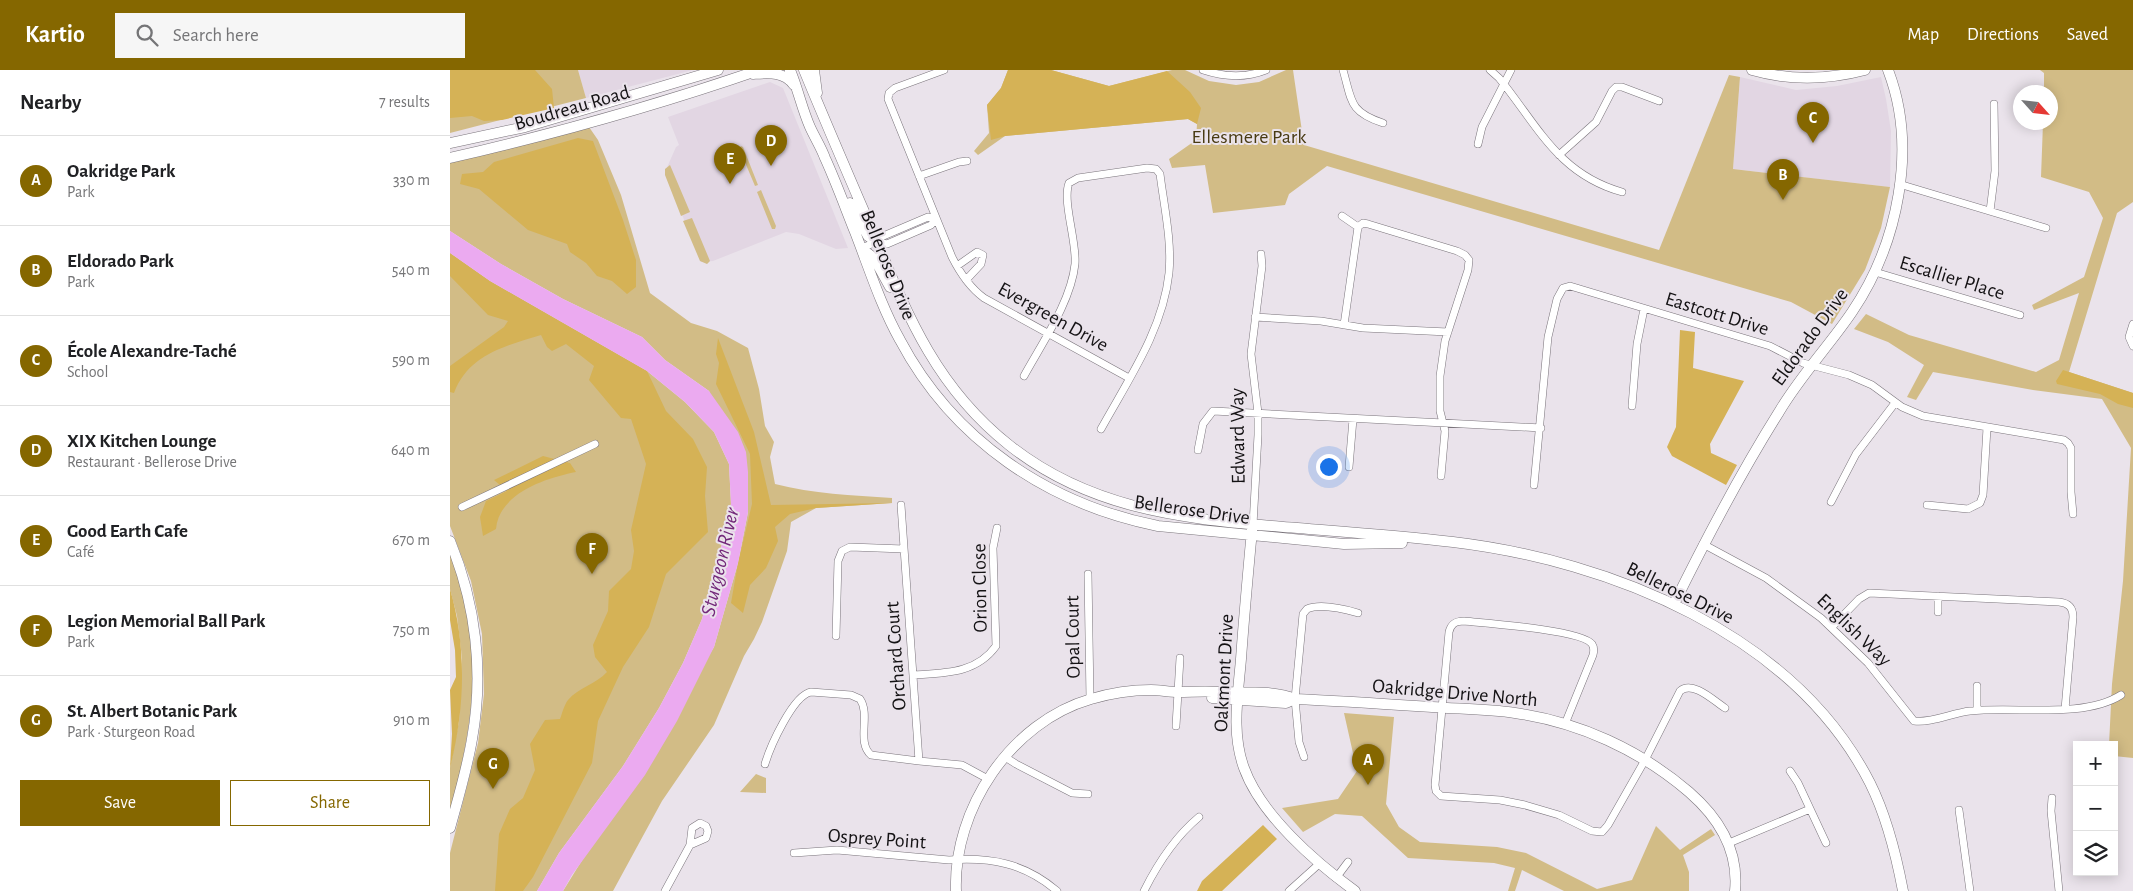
<!DOCTYPE html>
<html lang="en">
<head>
<meta charset="utf-8">
<style>
	body { margin:0; font-family:"Alegreya Sans",sans-serif; background:#f6f6f6; color:#202124 }
	.controls { position:absolute; right:15px; bottom:15px; display:grid; overflow:hidden; border-radius:0px; box-shadow:0 2px 12px #0003 }
	.controls button { width:45px; height:45px; display:grid; place-items:center; padding:0; border:0; border-bottom:1px solid #e0e0e0; background:#fff; color:#202124; font:25px sans-serif }
	.compass { position:absolute; left:1563px; top:15px; width:45px; height:45px; border-radius:50%; background:#fff; box-shadow:0 2px 12px #0003; rotate:117deg }
	.you { position:absolute; left:878px; top:396px; width:18px; height:18px; margin:-12px; border:4px solid #fff; border-radius:50%; background:#1a73e8; box-shadow:0 0 0 8px #1a73e833 }
	.badge { display:grid; place-items:center; width:32px; height:32px; border-radius:50%; background:#856700; color:#fff; font-size:16px; font-weight:700 }
	.pin { position:absolute; translate:-50% -41px; filter:drop-shadow(0 1px 2px #0008) }
	.pin::after { content:''; position:absolute; top:26px; width:18px; height:15px; background:inherit; clip-path:polygon(0 0,100% 0,50% 100%) }
	.list { margin:0; padding:0; list-style:none }
	h2 { display:flex; justify-content:space-between; align-items:center; height:65px; margin:0; padding:0 20px; font-size:21px }
	h2 small { font-size:16px; font-weight:400; color:#757577 }
	.list li { display:grid; grid-template-columns:32px 1fr auto; gap:15px; align-items:center; box-sizing:border-box; height:90px; padding:0 20px; border-top:1px solid #e0e0e0 }
	.list b { display:block; font-size:19px; white-space:nowrap }
	.list p { margin:0; font-size:16px; white-space:nowrap; color:#757577 }
	.list em { font-size:16px; font-style:normal; color:#757577 }
	.actions { display:flex; gap:10px; padding:15px 20px }
	.actions a { flex:1; padding:11px 0; border:1px solid #856700; border-radius:0px; text-align:center; font-size:18px; color:#856700 }
	.actions .main { background:#856700; color:#fff }
	.icon { flex:none; width:28px; height:28px; fill:none; stroke:currentColor; stroke-width:2; stroke-linecap:round; stroke-linejoin:round }
	.map { position:relative; flex:none; width:1683px; height:821px; overflow:hidden }
	header { display:flex; align-items:center; gap:30px; box-sizing:border-box; height:70px; padding:0 25px; background:#856700; color:#fff }
	header strong { font-size:24px }
	nav { display:flex; gap:28px; margin-inline-start:auto; font-size:18px }
	.search { width:350px; height:45px; background:#f6f6f6; display:flex; align-items:center; gap:12px; box-sizing:border-box; padding:0 18px; border-radius:0px; color:#757577; font-size:19px }
	main { display:flex }
	aside { flex:1; background:#fff }
	.map>svg:first-child { display:block }
	.built { fill:#e2d6e3 }
	.green { fill:#d2bc86 }
	.forest { fill:#d5b256 }
	.water { fill:#ebaaf0 }
	.lines { fill:none; stroke-linecap:round; stroke-linejoin:round }
	.street-casing { stroke:#7a747b; stroke-width:8 }
	.secondary-casing { stroke:#7a747b; stroke-width:11 }
	.street { stroke:#fff; stroke-width:7 }
	.secondary { stroke:#fff; stroke-width:10 }
	.labels { text-anchor:middle; dominant-baseline:central; stroke-width:4; stroke-linejoin:round; paint-order:stroke }
	.street-label { font-size:20px; fill:#141214; stroke:#eae3eb }
	.park-label { font-size:20px; fill:#483a12; stroke:#eae3eb }
	.water-label { font-size:21px; font-style:italic; fill:#73297a; stroke:#eae3eb }
</style>
</head>
<body>
<header>
<strong>Kartio</strong>
<div class="search"><svg class="icon" aria-label="search" viewBox="0 0 24 24"><circle cx="10" cy="10" r="6"/><path d="M15 15l6 6"/></svg>Search here</div>
<nav><a>Map</a><a>Directions</a><a>Saved</a></nav>
</header>
<main>
<aside>
<h2>Nearby<small>7 results</small></h2>
<ul class="list">
<li><span class="badge">A</span><div><b>Oakridge Park</b><p>Park</p></div><em>330 m</em></li>
<li><span class="badge">B</span><div><b>Eldorado Park</b><p>Park</p></div><em>540 m</em></li>
<li><span class="badge">C</span><div><b>École Alexandre-Taché</b><p>School</p></div><em>590 m</em></li>
<li><span class="badge">D</span><div><b>XIX Kitchen Lounge</b><p>Restaurant · Bellerose Drive</p></div><em>640 m</em></li>
<li><span class="badge">E</span><div><b>Good Earth Cafe</b><p>Café</p></div><em>670 m</em></li>
<li><span class="badge">F</span><div><b>Legion Memorial Ball Park</b><p>Park</p></div><em>750 m</em></li>
<li><span class="badge">G</span><div><b>St. Albert Botanic Park</b><p>Park · Sturgeon Road</p></div><em>910 m</em></li>
</ul>
<div class="actions"><a class="main">Save</a><a>Share</a></div>
</aside>
<div class="map">
<svg width="1683" height="821" viewBox="0 0 1683 821">
	<rect width="100%" height="100%" fill="#eae3eb"/>
	<!-- built -->
	<path class="built" d="M128,0H243L136,28Z
		M1290,7L1346,20L1387,16L1431,7L1436,29L1441,61L1440,117L1283,99Z
		M320,12L333,18L398,178L386,179L349,164L336,162L263,191L251,192L215,102L226,77L229,75L218,47Z"/>
	<!-- green -->
	<path class="green" d="M0,0H128L136,28L0,63Z
		M558,0H601L659,16L722,0H735L759,11L786,15L809,12L836,0H843L854,75L1209,180L1279,5L1290,7L1283,99L1440,117L1431,158L1415,200L1382,254L1341,232L877,96L839,124L835,135L763,143L755,95L722,98L719,89L746,70L747,54L738,49L555,66L528,85L524,81L539,63L537,35L551,18Z
		M1590,0H1683V132L1667,143L1619,302L1683,323V688L1664,686V675H1659L1662,614L1673,511L1681,378L1652,329L1583,320L1483,302L1466,330L1457,327L1474,295L1438,272L1404,259L1416,244L1459,265L1586,302L1609,290L1629,223L1584,240L1582,235L1634,207L1653,148L1639,122L1591,107L1593,53L1600,52V22H1594V3Z
		M139,57L148,70L171,125L200,223L241,253L267,261L298,278L309,319L315,356L324,372L320,387L325,414C363,424 402,425 442,428V433L366,438L341,452L337,481L312,552L304,569L294,586L264,655L212,731L163,821H113L264,577L288,493L298,442L259,321L215,290L192,267L113,229L51,194L0,161V93Z
		M291,76L293,77L308,115L305,116L289,78Z
		M220,95L240,142L231,146L215,105V99Z
		M311,120L326,156L325,159H322L307,122Z
		M242,148L260,191L257,194L250,191L233,151Z
		M0,183L40,211L197,301L235,332L264,362L279,394L281,434L268,491L252,549L233,593L209,638L173,696L109,783L87,821H0V783L28,673L34,624L32,564L21,511L0,456Z
		M0,483C35,577 25,648 0,742V698L9,651L12,588L7,546L0,519Z
		M894,643L944,647L936,734L949,757L970,772L1047,777L1076,783L1147,819L1182,810L1206,756L1230,780L1261,759L1265,765L1233,785L1239,802V821H1114L1072,800L1065,821H1058L1065,798L1044,793L958,788L912,746L885,744L853,762L832,738L888,729L907,701Z
		M306,704L316,708V723L290,722Z"/>
	<!-- forest -->
	<path class="forest" d="M0,0H85L102,19L104,38L52,50L34,51L22,46L0,48Z
		M558,0H601L659,16L717,1L740,22L751,38L747,54L738,49L555,66L541,70L537,35L551,18Z
		M128,68L143,71L173,150L186,190V217L177,224L162,211L147,206L136,193L120,182L117,174L78,160L29,119L10,114L12,104L33,102L44,92Z
		M0,183L40,211L197,301L216,341L243,369L257,397L255,426L258,462L216,504L199,557L173,597L148,651L142,693L83,807L73,821H45L49,764L60,739L73,728L85,700L80,674L95,650L110,649C112,644 114,635 118,630C128,618 146,614 157,602L145,587L143,575L158,541L159,521L181,499L184,481L181,460L196,394L181,349L171,348L139,310L144,296L116,274L102,281L97,277L91,265C56,276 19,284 4,323L0,322V296L54,257L58,251L38,245L0,206Z
		M1230,260L1245,262L1243,298L1294,311L1260,374L1261,383L1287,395L1276,415L1222,386L1217,377L1226,357Z
		M268,268L304,362L321,435L442,433L366,438L340,444L325,457L328,471L316,498L300,515L293,543L281,533L288,493L302,434L300,384L266,314L269,293L266,284Z
		M1613,300L1683,323V338L1668,334L1650,324L1607,314L1606,311Z
		M93,386L120,393L126,402C96,408 49,423 46,459L33,466L30,447L36,431L57,421L44,410Z
		M0,519C17,577 15,639 0,698L2,664L0,620L6,607L5,580L0,550Z
		M813,755L827,769L772,821H747L752,811Z"/>
	<!-- water -->
	<path class="water" d="M0,161L51,194L113,229L192,267L215,290L259,321L288,362L296,382L298,402V442L288,493L264,577L227,651L195,705L122,805L113,821H87L109,783L173,696L209,638L233,593L252,549L268,491L281,434L279,394L264,362L235,332L197,301L40,211L0,183Z"/>
	<g class="lines">
		<defs>
			<path id="street" d="M494,0L445,18L439,23L438,29L502,187C510,203 519,217 534,228L679,308
				M753,0C774,7 796,8 816,0
				M893,0C902,31 899,42 933,53
				M1040,0L1049,8C1088,56 1108,104 1172,122
				M1028,74L1032,57L1061,0
				M1109,85L1146,52L1162,21L1166,17H1172L1209,31
				M469,106L509,92L517,91
				M1449,114L1596,158
				M1540,141L1545,101L1544,34
				M892,146L908,157L894,255
				M908,157L913,153L918,154L1007,181L1015,185L1019,190L1018,200L995,271L990,306V341L995,361L991,406
				M427,172L437,174L481,155L486,149
				M411,178L427,172L431,167L478,147L486,149
				M507,196L527,182L533,185L531,194L516,210
				M1425,202L1570,245
				M805,247L871,251L913,258L998,262
				M1683,254L1679,267L1683,276
				M574,306C592,273 621,232 625,194C627,172 612,131 619,113L628,108L697,98L706,99L710,104C714,136 722,171 719,203C713,260 678,310 651,359
				M1182,336L1187,274L1194,239
				M748,380L753,354L763,341L1091,358
				M899,397L903,349
				M1084,415L1098,267L1107,229L1113,218L1120,216L1320,276L1353,293L1399,305L1422,315L1452,337L1473,346L1614,370L1618,373L1621,378V422L1623,444
				M1381,432L1406,384L1445,333
				M451,435L469,691L512,695L538,709
				M1477,435L1518,439L1530,433L1533,425L1537,358
				M12,437L145,374
				M803,455L808,365V343L801,284L812,196L811,184
				M1253,474L1316,508L1371,548L1418,593L1464,651C1482,653 1502,643 1520,641C1565,636 1633,649 1671,625
				M638,504L640,629
				M1488,542V526
				M1382,557L1409,529L1419,523L1609,532C1618,533 1623,537 1623,547L1615,639
				M386,566L388,491L392,481L400,477L454,479
				M464,605C494,603 526,604 546,576L543,478L547,458
				M1527,640V616
				M1115,654L1143,585C1144,581 1144,577 1142,574C1132,560 1034,553 1014,551C1005,551 1001,554 999,562L985,715L986,721L991,726L1050,730L1075,735L1109,745L1142,761L1152,762L1158,755L1195,690L1230,621C1243,610 1264,631 1275,638
				M726,656L730,588
				M555,687L566,694L622,723L638,724
				M854,687L849,672L845,629L853,544L857,539C871,533 894,539 908,543
				M315,694C320,677 343,625 361,622L401,625L410,629C421,645 406,672 421,685L469,691
				M1340,701L1348,713L1376,773
				M1602,728L1601,741L1609,821
				M1509,740L1520,821
				M1279,773L1360,739
				M344,783L387,780L499,790C541,787 574,793 607,821
				M886,808L898,792
				M215,821L240,775L242,758L250,753L256,756L258,761L256,768L240,775
				M694,821C708,793 725,767 749,747
				M839,821L869,794"/>
			<path id="secondary" d="M340,0C348,19 352,39 360,57C365,68 371,77 375,88C386,112 395,137 405,162C419,198 431,236 450,270C503,370 598,434 708,456L894,474L952,473
				M354,0C375,51 397,102 419,153C455,239 483,315 559,375C637,437 726,448 822,456C882,461 943,465 1003,472C1161,491 1344,564 1420,713C1437,747 1446,784 1453,821
				M364,0L367,23
				M1302,0C1340,11 1377,10 1415,0
				M303,4C318,3 334,1 344,15
				M0,73L75,57L268,0
				M0,88C104,64 208,35 309,0
				M400,133L418,166L426,172
				M412,179L424,188L440,217
				M802,460C798,503 794,546 791,589C788,625 781,663 794,698C811,745 865,792 905,821
				M0,471C26,534 34,603 22,669C17,699 8,729 0,758
				M1224,534C1256,469 1290,404 1329,342C1350,306 1379,276 1402,242C1448,174 1468,78 1438,0
				M762,628L836,633L845,629
				M506,821C503,739 561,652 641,629C661,623 681,620 701,620C710,620 719,622 728,622C742,622 755,621 770,622C794,623 823,620 845,629C891,631 936,634 982,637C1009,639 1038,639 1065,643C1129,652 1190,680 1239,722C1269,748 1289,780 1285,821"/>
		</defs>
		<!-- street casing -->
		<use href="#street" class="street-casing"/>
		<!-- secondary casing -->
		<use href="#secondary" class="secondary-casing"/>
		<!-- street -->
		<use href="#street" class="street"/>
		<!-- secondary -->
		<use href="#secondary" class="secondary"/>
	</g>
	<g class="labels">
		<!-- street labels -->
		<g class="street-label">
			<text transform="translate(122 38) rotate(-16)">Boudreau Road</text>
			<text transform="translate(438 195) rotate(68)">Bellerose Drive</text>
			<text transform="translate(1502 208) rotate(17)">Escallier Place</text>
			<text transform="translate(1267 244) rotate(17)">Eastcott Drive</text>
			<text transform="translate(603 247) rotate(29)">Evergreen Drive</text>
			<text transform="translate(1360 267) rotate(-54)">Eldorado Drive</text>
			<text transform="translate(788 366) rotate(-91)">Edward Way</text>
			<text transform="translate(742 440) rotate(8)">Bellerose Drive</text>
			<text transform="translate(530 518) rotate(-91)">Orion Close</text>
			<text transform="translate(1230 523) rotate(26)">Bellerose Drive</text>
			<text transform="translate(1404 560) rotate(44)">English Way</text>
			<text transform="translate(623 567) rotate(-91)">Opal Court</text>
			<text transform="translate(446 586) rotate(-94)">Orchard Court</text>
			<text transform="translate(774 603) rotate(-87)">Oakmont Drive</text>
			<text transform="translate(1005 623) rotate(5)">Oakridge Drive North</text>
			<text transform="translate(427 769) rotate(4)">Osprey Point</text>
		</g>
		<!-- park labels -->
		<g class="park-label">
			<text x="799" y="67">Ellesmere Park</text>
		</g>
		<!-- water labels -->
		<g class="water-label">
			<text transform="translate(270 492) rotate(-77)">Sturgeon River</text>
		</g>
	</g>
</svg>
<div class="controls">
<button>+</button>
<button>−</button>
<button><svg class="icon" aria-label="layers" viewBox="0 0 24 24"><path d="M12 4l9 5-9 5-9-5zM3 14l9 5 9-5"/></svg></button>
</div>
<svg class="compass" viewBox="-18 -18 36 36"><path d="M0-13l5 13h-10z" fill="#e53935"/><path d="M0 13l5-13h-10z" fill="#757577"/></svg>
<div class="you"></div>
<div class="pin badge" style="left:918px;top:715px">A</div>
<div class="pin badge" style="left:1333px;top:130px">B</div>
<div class="pin badge" style="left:1363px;top:73px">C</div>
<div class="pin badge" style="left:321px;top:96px">D</div>
<div class="pin badge" style="left:280px;top:114px">E</div>
<div class="pin badge" style="left:142px;top:504px">F</div>
<div class="pin badge" style="left:43px;top:719px">G</div>
</div>
</main>
</body>
</html>
